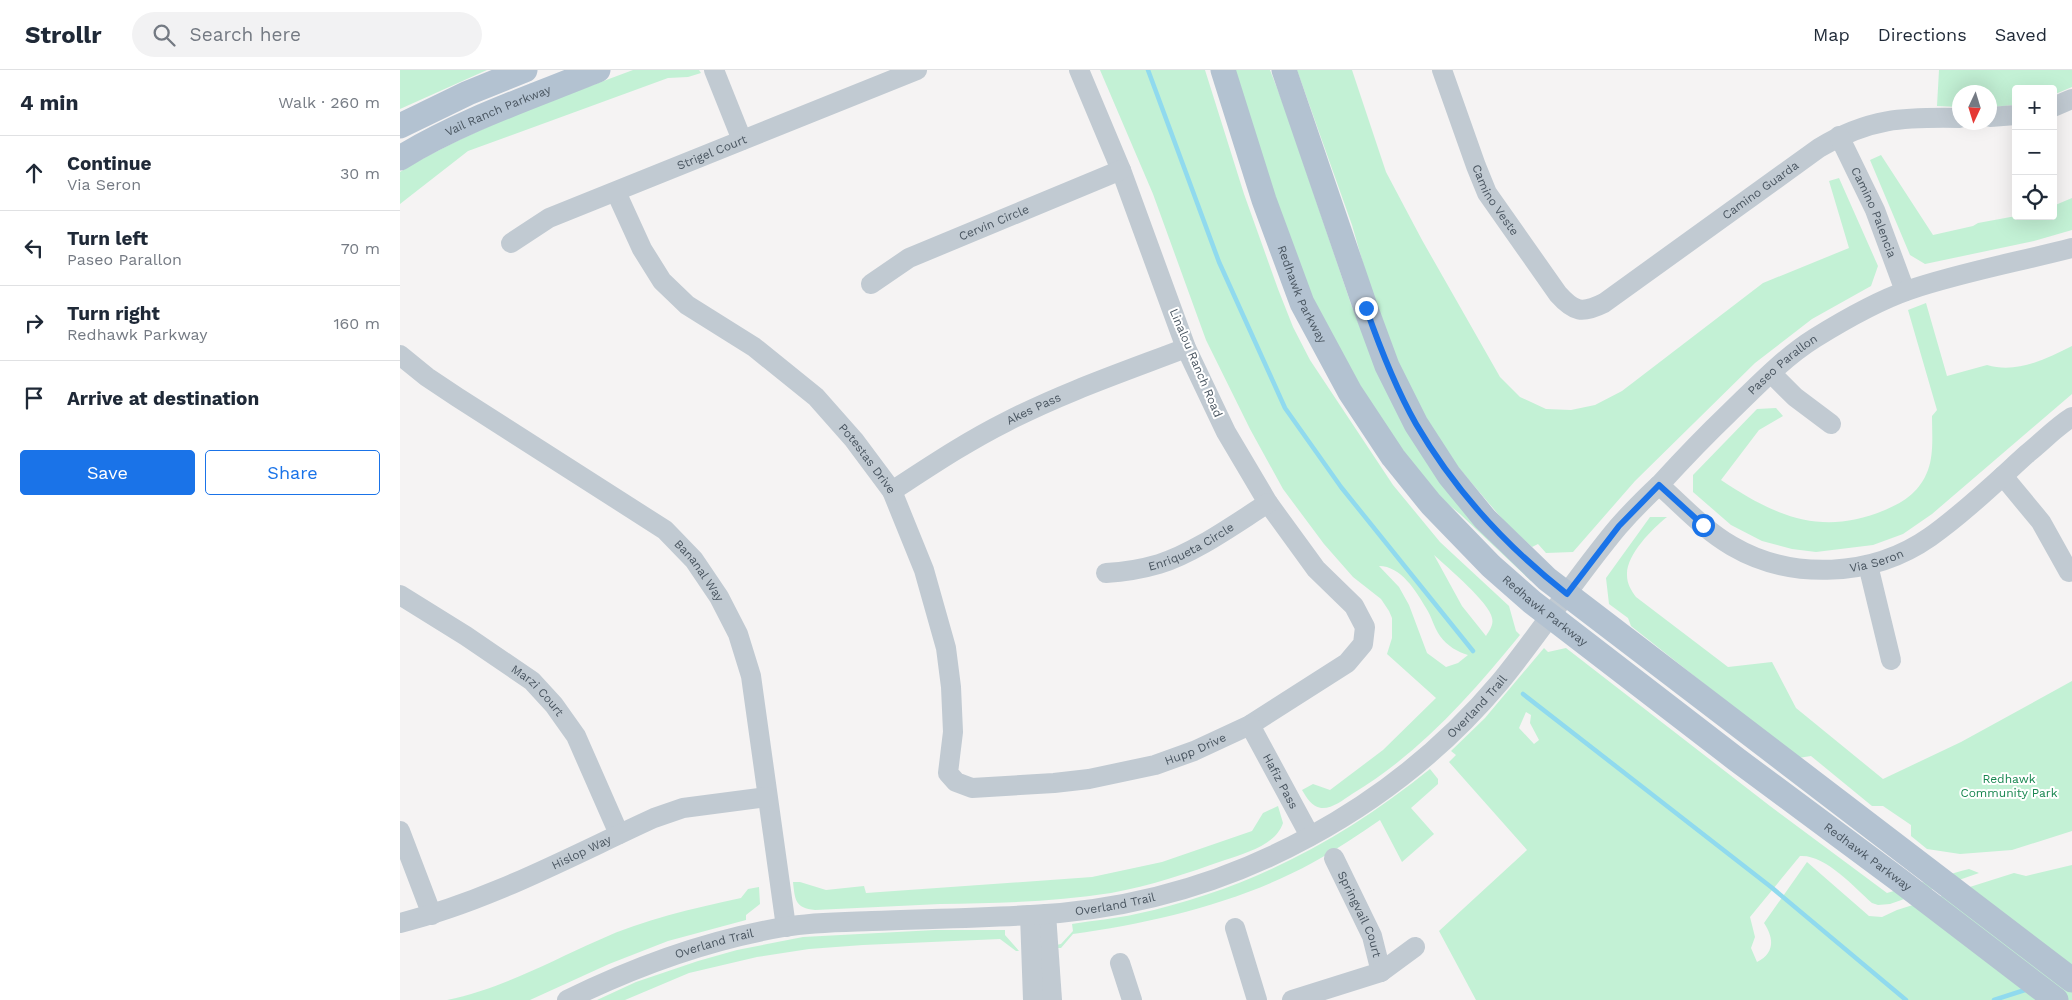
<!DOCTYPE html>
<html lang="en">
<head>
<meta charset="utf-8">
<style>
	body { margin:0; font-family:"Work Sans",sans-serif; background:#f2f2f3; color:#1f2937 }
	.controls { position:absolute; right:15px; top:15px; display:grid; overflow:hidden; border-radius:5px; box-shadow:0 5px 20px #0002 }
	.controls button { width:45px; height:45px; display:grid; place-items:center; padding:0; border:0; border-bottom:1px solid #e0e1e3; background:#fff; color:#1f2937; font:25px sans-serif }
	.compass { position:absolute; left:1552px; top:15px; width:45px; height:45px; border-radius:50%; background:#fff; box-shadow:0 5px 20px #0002; rotate:184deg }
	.stop { position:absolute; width:15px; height:15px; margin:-11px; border:4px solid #1a73e8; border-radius:50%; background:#fff }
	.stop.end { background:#1a73e8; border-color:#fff; box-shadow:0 1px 5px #0008 }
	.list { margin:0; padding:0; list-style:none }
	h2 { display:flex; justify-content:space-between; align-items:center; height:65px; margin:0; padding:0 20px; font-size:21px }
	h2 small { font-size:16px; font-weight:400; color:#747a83 }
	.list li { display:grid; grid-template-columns:32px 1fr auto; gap:15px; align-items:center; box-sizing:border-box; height:75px; padding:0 20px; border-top:1px solid #e0e1e3 }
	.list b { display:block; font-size:19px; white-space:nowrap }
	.list p { margin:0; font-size:16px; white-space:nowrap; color:#747a83 }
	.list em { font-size:16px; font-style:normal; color:#747a83 }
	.actions { display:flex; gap:10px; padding:15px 20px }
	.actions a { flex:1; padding:11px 0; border:1px solid #1a73e8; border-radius:5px; text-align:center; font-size:18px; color:#1a73e8 }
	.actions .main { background:#1a73e8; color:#fff }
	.icon { flex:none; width:28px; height:28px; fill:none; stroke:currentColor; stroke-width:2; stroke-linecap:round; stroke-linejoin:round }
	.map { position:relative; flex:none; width:1672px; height:930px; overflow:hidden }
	header { display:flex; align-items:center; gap:30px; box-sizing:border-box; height:70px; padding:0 25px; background:#fff; border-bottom:1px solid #e0e1e3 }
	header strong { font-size:24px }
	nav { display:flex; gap:28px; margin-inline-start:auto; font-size:18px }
	.search { width:350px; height:45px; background:#f2f2f3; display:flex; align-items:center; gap:12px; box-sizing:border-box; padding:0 18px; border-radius:28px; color:#747a83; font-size:19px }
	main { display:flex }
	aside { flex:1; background:#fff }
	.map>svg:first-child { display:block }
	.green { fill:#c3f1d5; fill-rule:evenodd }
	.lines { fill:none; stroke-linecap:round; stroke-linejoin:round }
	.stream { stroke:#90daee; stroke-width:4.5 }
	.minor { stroke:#c1cad2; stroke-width:20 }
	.major { stroke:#b3c2d1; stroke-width:25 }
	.route { stroke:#1a73e8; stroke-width:6 }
	.labels { text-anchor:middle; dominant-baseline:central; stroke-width:4; stroke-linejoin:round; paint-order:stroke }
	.street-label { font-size:12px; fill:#4a5661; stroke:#fff }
	.park-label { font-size:12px; fill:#17864f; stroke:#fff }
</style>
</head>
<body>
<header>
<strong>Strollr</strong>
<div class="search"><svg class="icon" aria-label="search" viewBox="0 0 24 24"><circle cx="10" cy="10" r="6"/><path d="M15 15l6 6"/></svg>Search here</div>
<nav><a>Map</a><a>Directions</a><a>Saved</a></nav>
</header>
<main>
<aside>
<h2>4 min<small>Walk · 260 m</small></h2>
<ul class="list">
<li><svg class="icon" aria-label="ahead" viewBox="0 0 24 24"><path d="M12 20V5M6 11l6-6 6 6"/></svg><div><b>Continue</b><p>Via Seron</p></div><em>30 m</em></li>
<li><svg class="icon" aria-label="left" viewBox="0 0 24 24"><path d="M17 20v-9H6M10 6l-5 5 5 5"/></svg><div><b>Turn left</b><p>Paseo Parallon</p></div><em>70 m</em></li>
<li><svg class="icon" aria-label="right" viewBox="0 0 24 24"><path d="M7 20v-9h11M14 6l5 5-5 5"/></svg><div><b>Turn right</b><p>Redhawk Parkway</p></div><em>160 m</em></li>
<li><svg class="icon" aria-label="arrive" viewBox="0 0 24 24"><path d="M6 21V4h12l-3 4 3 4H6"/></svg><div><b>Arrive at destination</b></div></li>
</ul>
<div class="actions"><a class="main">Save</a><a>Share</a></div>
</aside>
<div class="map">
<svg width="1672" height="930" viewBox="0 0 1672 930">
	<rect width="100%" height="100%" fill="#f5f3f3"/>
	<!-- green -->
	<path class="green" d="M0,0H87L0,39Z
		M233,0H299L301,3L288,7L268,8L68,81L0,134V102C73,58 153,30 233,0Z
		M700,0H805L844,124L878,219L893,257L910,290L993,415L1040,472L1109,536L1116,561L1120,565C1071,625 1019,684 952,724C943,730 932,739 921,738C911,736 907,728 902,720L913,714L930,720L983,680L1036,628L987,584L992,568V548L989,541L981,529L953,507L924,474L883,419L850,359L806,270L753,124ZM1034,485C1047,497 1090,533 1092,548C1094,555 1089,561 1086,566L1062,536ZM979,496C1001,496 1016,521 1026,538C1032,547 1034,558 1040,566C1047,576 1058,582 1068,585L1058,593L1046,597L1027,583L1009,535L999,517Z
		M832,0H870L884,36L952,237L975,295L1134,511H1131L1060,444L1043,430L993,373L906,221Z
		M897,0H952L986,102L1022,170L1100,307L1120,327L1146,339L1171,340L1195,335L1222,321L1363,213L1449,178L1429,111L1439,108L1478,196L1471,216L1412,249L1355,293L1235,411L1173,482L1146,483L1138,474L1132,477L1104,451L1053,391L1035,364L986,273L952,155Z
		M1539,0H1672V17L1653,25V19H1616V35L1590,37V22H1560L1559,37L1537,36Z
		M1481,85L1533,165L1573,156L1578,153L1616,146H1653V136L1672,128V160L1634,171L1525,194L1510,185L1470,90Z
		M1526,233L1547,306L1587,295C1617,304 1646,289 1672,276V324L1532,444L1503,464L1473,475L1416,482L1392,479L1362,471L1331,455L1293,422V405L1357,339L1376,338L1383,346L1359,360L1321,410C1375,446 1421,467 1485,440C1506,431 1520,421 1528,400C1534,384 1532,363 1532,346L1537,340L1508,240Z
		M1250,447H1267C1252,459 1226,485 1227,505C1227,514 1231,520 1236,527L1328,597L1372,592L1396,638L1483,709L1561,672L1672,611V761L1612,780L1560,784L1527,779L1511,766V755L1483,736H1472L1411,686L1398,688L1231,556L1228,548L1209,534L1206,508Z
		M1144,578L1148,582L1166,578L1370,736L1487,823L1561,801L1569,799L1579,803L1490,834L1478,835L1472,833C1454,817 1425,784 1400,786L1350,847L1355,867L1351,878L1357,892C1375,883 1374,868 1364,853L1407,792L1469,846L1482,847L1497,840L1614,803L1626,806L1672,795V930H1076L1039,861L1127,780L1049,692L1056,685L1051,681L1085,648ZM1126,642L1131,645L1130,653L1139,670L1134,674L1119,658Z
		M1030,699L1038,709V714L1011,738L1034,764L1002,792L980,750C958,765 936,780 912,793C841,832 753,853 673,864L661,878H656V875L661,874L673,861L672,854C694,850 715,849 736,844C848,820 942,770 1030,699Z
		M878,736L883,753C876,775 845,783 825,790C788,803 750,816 711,823C655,832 598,833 540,834C499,836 457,838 415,840C395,838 395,830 393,812H400L426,820L464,816L466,823L692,807L762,792L852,761L863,743Z
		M359,817L360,834L346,845V850L268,871L209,894L130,930H47C101,919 149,892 199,870C244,849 292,839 341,828L348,819Z
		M535,860H605V865L619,881H616L600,869L463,875L409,879L357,887L289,903L225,930H197L236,912L298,891L337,880L403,867Z"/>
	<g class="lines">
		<!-- stream -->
		<path class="stream" d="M748,0L819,192L885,338L941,417L1073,581
			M1123,624L1371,817L1506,930
			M1594,930L1628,919"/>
		<!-- minor -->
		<g class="minor">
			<path d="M314,0L342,70"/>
			<path id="s1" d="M1042,0L1076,96L1087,123L1158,224C1174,242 1182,244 1204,233L1419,78C1469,48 1503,47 1560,48"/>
			<path d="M1653,37L1672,29"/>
			<path d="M1590,47L1616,45"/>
			<path id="s2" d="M1439,66L1475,140L1505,221"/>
			<path id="s3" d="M216,122L242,179L262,211L287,235L354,277L416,327L454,370L492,421L524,500L546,578L551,617L553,662L548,703L556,712L572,718L654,713L689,709L755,695L794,681L850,655L947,593L963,574L965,557L954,536L916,499L868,433L826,362L786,278L721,100L679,0"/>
			<path id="s4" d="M111,173L149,148L517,0"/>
			<path id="s5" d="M471,214L509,188L721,100"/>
			<path id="s6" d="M0,285L27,307L57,327L265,460L294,490L319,527L338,564L351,606L386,857"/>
			<path d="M1371,303L1395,327L1431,354"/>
			<path d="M1603,406L1641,452L1669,502"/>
			<path id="s7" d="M1259,415C1282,435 1304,460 1332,476C1392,511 1473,507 1530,467C1564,443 1597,411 1628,383C1643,371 1656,357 1672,347"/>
			<path id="s8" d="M492,421C529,397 566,372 606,352C664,322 726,301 786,278"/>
			<path d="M1468,495L1491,590"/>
			<path id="s9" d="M706,503C724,502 742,499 759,494C795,483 836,453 868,433"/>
			<path id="s10" d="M0,525L66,566L132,611L154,635L176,666L219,764"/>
			<path id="s11" d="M850,655L910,766"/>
			<path d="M0,761L32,845"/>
			<path id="s12" d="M934,788L972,866L981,902"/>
			<path d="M646,844L652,930"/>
			<path d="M630,845L633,930"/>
			<path id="s13" d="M0,853C89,831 171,786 254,748L283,738L367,727"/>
			<path d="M835,858L857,930"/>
			<path d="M720,893L732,930"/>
			<path id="s14" d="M167,930C236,896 307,870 384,857C413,852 442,852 472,851C525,849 578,848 631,845C728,840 823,814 909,767C981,728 1047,675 1100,612C1141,562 1176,507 1218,457C1231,442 1246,427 1261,413C1283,389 1305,366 1329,343C1356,317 1383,288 1415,268C1444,250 1477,231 1509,220C1562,202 1618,192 1672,178"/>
			<path d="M892,930L981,902L1015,877"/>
		</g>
		<!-- major -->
		<g class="major">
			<path id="s15" d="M823,0L864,130L902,233L950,322L993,387L1031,434L1091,496L1132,532L1336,689L1499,810L1656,930"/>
			<path d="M884,0L966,239L987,296L1016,354L1049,405L1085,449L1147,509L1672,910"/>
			<path d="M0,56L68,23L125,0"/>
			<path id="s16" d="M0,88C62,50 132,27 198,0"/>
		</g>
	</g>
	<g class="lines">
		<!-- route -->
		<path class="route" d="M966,238C980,278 995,317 1016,354C1055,421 1107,477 1167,524L1219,456L1259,415L1303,455"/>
	</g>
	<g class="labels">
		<!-- street labels -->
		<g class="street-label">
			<text stroke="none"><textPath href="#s16" startOffset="109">Vail Ranch Parkway</textPath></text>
			<text stroke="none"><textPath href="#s4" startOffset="221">Strigel Court</textPath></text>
			<text stroke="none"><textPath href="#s1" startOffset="500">Camino Guarda</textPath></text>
			<text stroke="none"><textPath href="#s1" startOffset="141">Camino Veste</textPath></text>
			<text stroke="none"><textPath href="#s2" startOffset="84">Camino Palencia</textPath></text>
			<text stroke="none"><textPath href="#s5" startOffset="138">Cervin Circle</textPath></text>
			<text stroke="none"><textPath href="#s15" startOffset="238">Redhawk Parkway</textPath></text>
			<text transform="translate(796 293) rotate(67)">Linalou Ranch Road</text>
			<text stroke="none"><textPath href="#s14" startOffset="1442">Paseo Parallon</textPath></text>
			<text stroke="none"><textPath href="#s8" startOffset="164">Akes Pass</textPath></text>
			<text stroke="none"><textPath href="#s3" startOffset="374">Potestas Drive</textPath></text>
			<text stroke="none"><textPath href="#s9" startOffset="90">Enriqueta Circle</textPath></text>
			<text stroke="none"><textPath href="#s7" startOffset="245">Via Seron</textPath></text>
			<text stroke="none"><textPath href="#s6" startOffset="371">Bananal Way</textPath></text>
			<text stroke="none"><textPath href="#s15" startOffset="642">Redhawk Parkway</textPath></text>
			<text stroke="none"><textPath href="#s10" startOffset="168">Marzi Court</textPath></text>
			<text stroke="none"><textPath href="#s14" startOffset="982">Overland Trail</textPath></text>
			<text stroke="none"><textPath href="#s3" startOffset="964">Hupp Drive</textPath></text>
			<text stroke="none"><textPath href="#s11" startOffset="64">Hafiz Pass</textPath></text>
			<text stroke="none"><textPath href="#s13" startOffset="195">Hislop Way</textPath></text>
			<text stroke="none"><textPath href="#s15" startOffset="1048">Redhawk Parkway</textPath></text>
			<text stroke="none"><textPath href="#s14" startOffset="562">Overland Trail</textPath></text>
			<text stroke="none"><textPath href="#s12" startOffset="62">Springvail Court</textPath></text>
			<text stroke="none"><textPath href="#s14" startOffset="158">Overland Trail</textPath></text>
		</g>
		<!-- park labels -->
		<g class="park-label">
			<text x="1609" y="709">Redhawk<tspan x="1609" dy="14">Community Park</tspan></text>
		</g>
	</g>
</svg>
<div class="controls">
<button>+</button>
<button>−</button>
<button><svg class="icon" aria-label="locate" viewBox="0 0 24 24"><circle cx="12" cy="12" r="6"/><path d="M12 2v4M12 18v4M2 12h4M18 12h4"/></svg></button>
</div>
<svg class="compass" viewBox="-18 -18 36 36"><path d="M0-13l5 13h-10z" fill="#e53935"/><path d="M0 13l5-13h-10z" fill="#747a83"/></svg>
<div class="stop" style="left:1303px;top:455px"></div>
<div class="stop end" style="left:966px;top:238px"></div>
</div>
</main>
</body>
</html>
